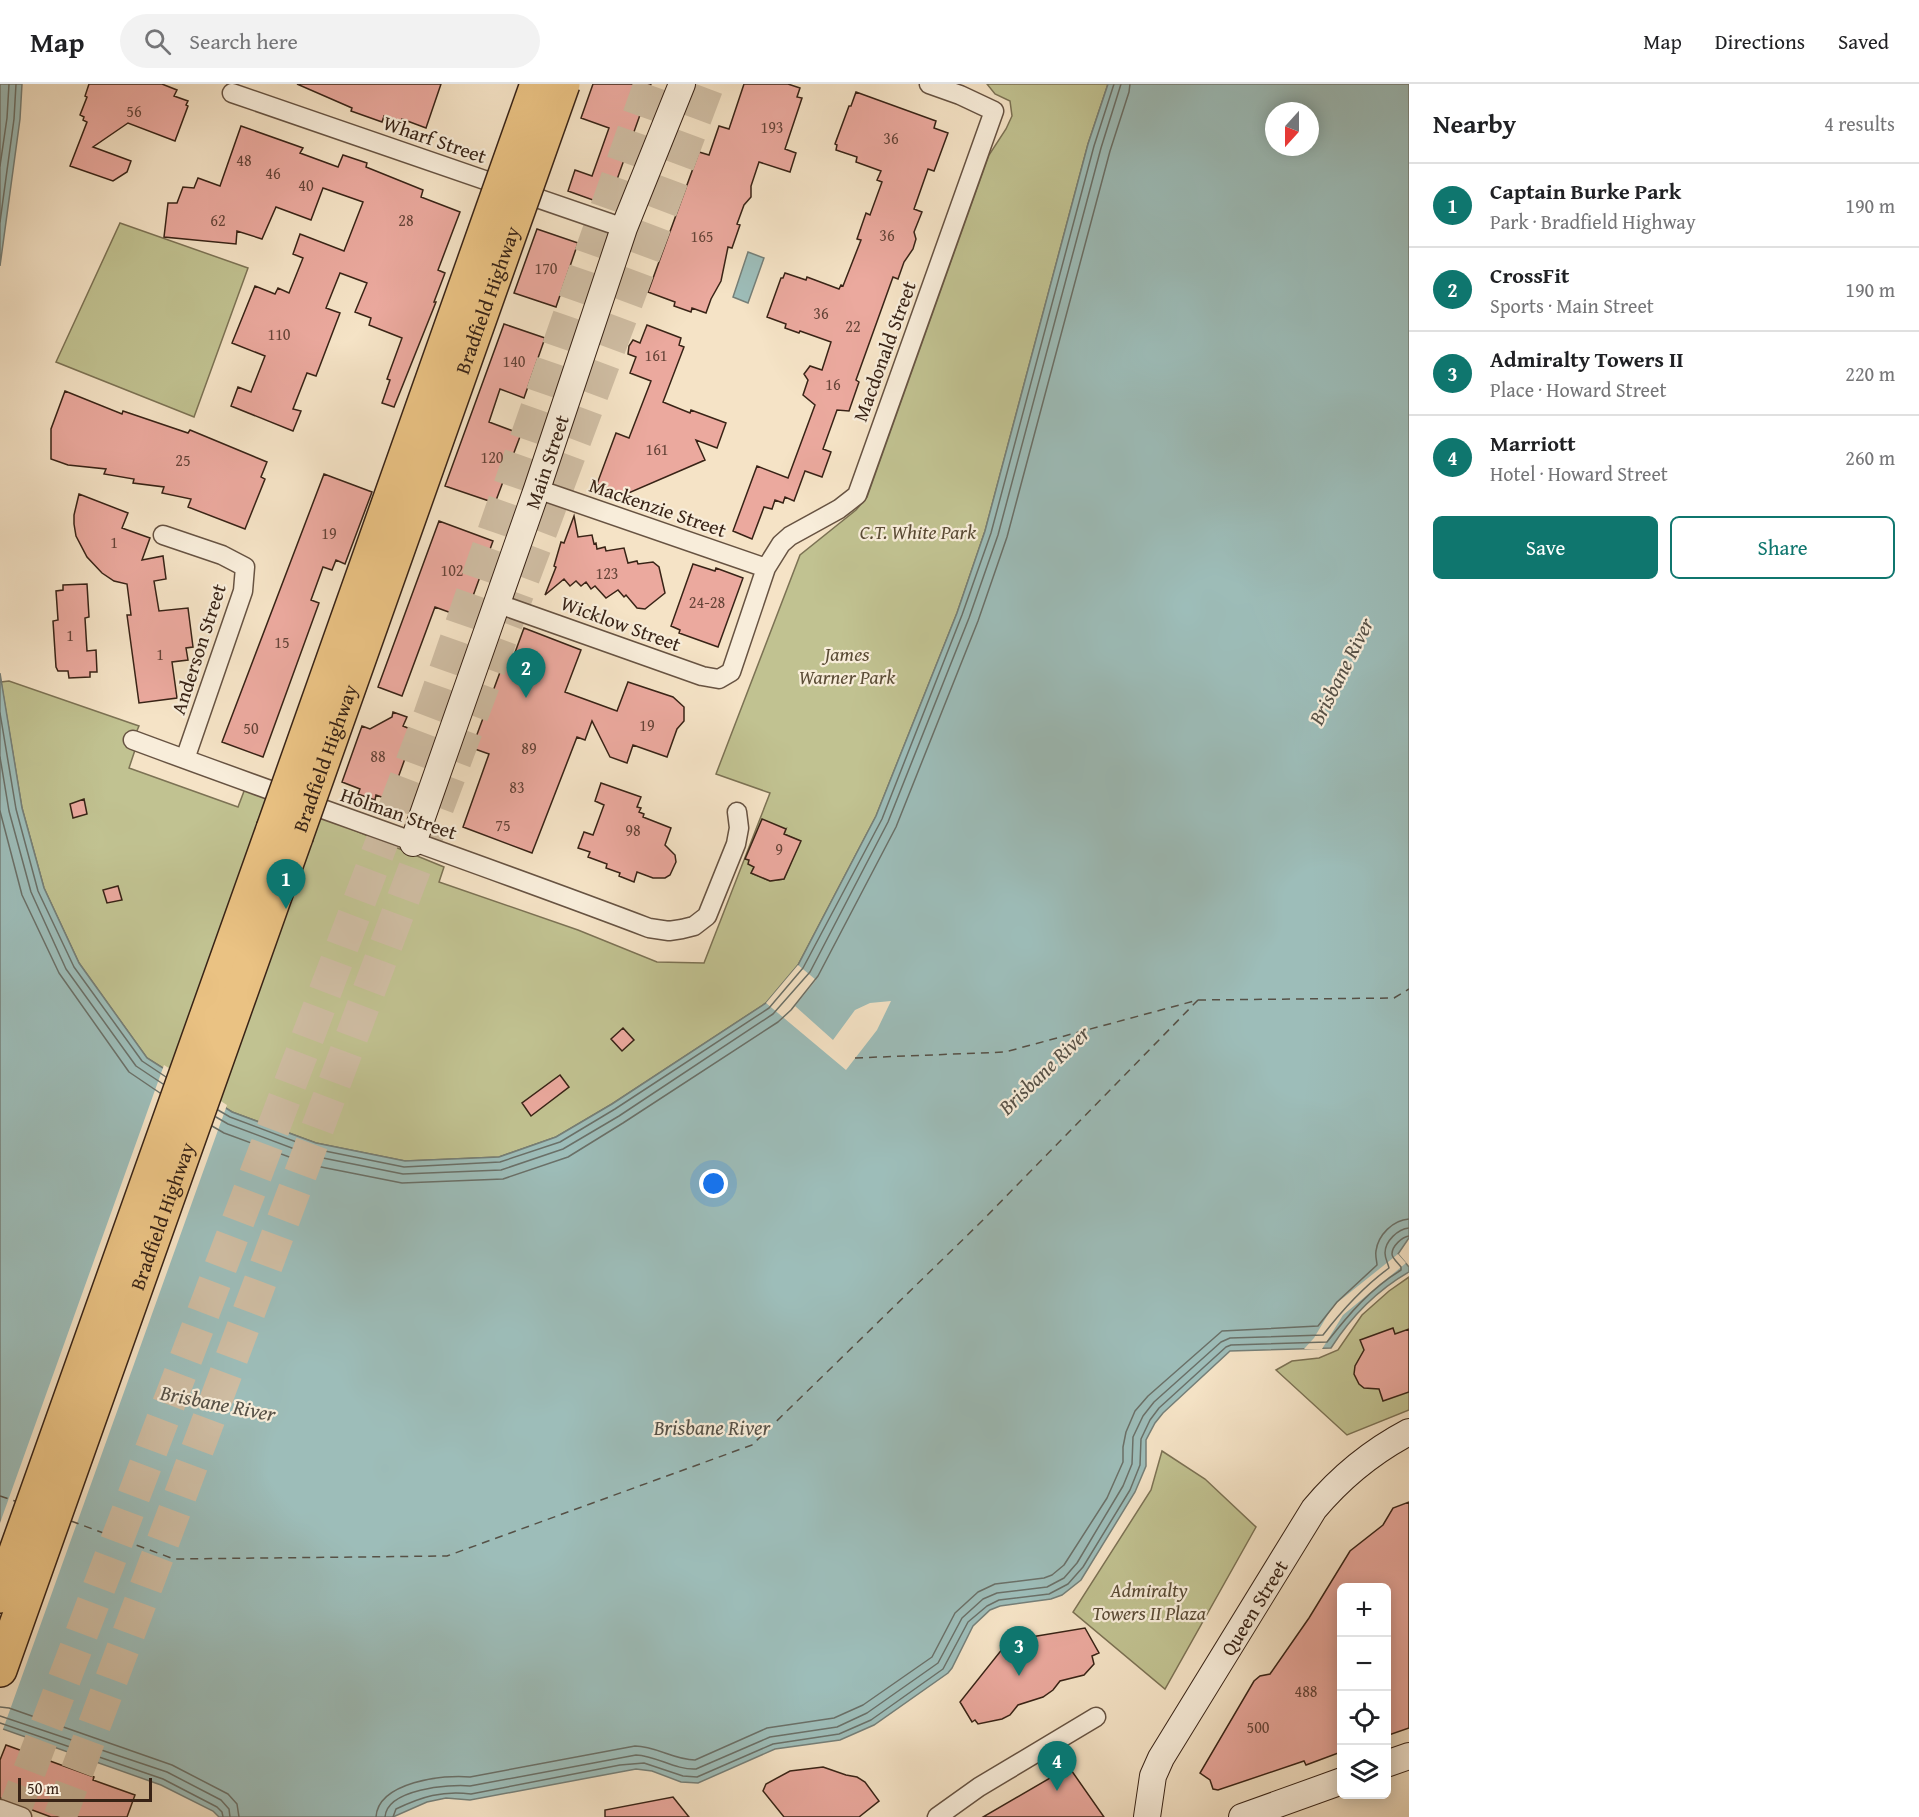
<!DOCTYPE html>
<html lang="en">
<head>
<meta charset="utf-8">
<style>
	body { margin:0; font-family:"Gentium Book Plus",serif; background:#f2f2f2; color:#202124 }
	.controls { position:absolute; right:18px; bottom:18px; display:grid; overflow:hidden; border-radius:9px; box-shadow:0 3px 15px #0003 }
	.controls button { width:54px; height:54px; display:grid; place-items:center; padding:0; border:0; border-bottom:2px solid #e0e0e0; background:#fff; color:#202124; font:30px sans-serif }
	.compass { position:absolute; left:1265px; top:18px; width:54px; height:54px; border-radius:50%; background:#fff; box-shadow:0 3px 15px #0003; rotate:201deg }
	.scale { position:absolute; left:18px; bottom:15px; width:134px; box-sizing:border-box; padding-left:6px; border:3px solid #382316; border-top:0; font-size:16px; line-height:21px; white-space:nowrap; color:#382316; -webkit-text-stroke:4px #f8edda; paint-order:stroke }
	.you { position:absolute; left:714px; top:1100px; width:21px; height:21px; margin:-15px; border:4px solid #fff; border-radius:50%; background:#1a73e8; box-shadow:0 0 0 9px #1a73e833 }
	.badge { display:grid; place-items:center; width:39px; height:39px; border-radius:50%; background:#0f766e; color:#fff; font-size:20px; font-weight:700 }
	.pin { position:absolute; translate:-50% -50px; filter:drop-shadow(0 2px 3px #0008) }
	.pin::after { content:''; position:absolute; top:32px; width:21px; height:18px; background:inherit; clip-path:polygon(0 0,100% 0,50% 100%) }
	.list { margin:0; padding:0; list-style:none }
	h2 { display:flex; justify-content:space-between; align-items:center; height:78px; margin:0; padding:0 24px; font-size:26px }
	h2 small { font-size:20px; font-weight:400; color:#757577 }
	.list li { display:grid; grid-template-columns:39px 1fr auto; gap:18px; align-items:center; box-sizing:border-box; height:84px; padding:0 24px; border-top:2px solid #e0e0e0 }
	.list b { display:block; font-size:22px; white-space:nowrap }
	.list p { margin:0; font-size:20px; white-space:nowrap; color:#757577 }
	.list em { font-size:20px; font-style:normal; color:#757577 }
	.actions { display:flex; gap:12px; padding:18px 24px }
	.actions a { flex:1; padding:14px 0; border:2px solid #0f766e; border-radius:9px; text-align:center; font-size:21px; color:#0f766e }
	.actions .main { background:#0f766e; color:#fff }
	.icon { flex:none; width:33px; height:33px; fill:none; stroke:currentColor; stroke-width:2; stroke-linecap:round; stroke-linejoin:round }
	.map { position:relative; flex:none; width:1409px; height:1733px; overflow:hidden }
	header { display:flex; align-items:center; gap:36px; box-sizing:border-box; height:84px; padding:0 30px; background:#fff; border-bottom:2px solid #e0e0e0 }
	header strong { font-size:28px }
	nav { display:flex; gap:33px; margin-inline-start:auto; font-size:21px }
	.search { width:420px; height:54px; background:#f2f2f2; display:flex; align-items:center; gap:15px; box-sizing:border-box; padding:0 21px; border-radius:33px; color:#757577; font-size:22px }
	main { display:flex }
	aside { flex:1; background:#fff }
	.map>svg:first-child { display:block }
	.green { fill:#c1c291; stroke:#7c7254; stroke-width:1.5; fill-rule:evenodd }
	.water { fill:#9dbdb9; stroke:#757f78; stroke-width:1.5; fill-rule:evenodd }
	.pier { fill:#f5e3c6 }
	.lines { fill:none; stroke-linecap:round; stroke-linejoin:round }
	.shore { stroke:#6a7068; stroke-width:1.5 }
	.ferry { stroke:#565147; stroke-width:1.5; stroke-dasharray:8 6; stroke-linecap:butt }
	.building { fill:#eba99e; stroke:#382316; stroke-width:1.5 }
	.highway-tunnel { stroke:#cfbda3; stroke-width:33; stroke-dasharray:33 16; stroke-linecap:butt }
	.street-casing { stroke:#675342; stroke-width:21 }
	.secondary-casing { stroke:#382316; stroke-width:28 }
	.highway-casing { stroke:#382316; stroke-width:36 }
	.street { stroke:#f8edda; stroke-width:18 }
	.secondary { stroke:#f8edda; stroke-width:26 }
	.highway { stroke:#eac283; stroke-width:33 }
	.highway-bridge-casing { stroke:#382316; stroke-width:36; stroke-linecap:butt }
	.highway-bridge { stroke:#eac283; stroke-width:33 }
	.labels { text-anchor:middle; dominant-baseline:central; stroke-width:4.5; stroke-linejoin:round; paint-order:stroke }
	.number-label { font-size:16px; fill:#654438 }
	.street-label { font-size:20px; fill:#382316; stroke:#f8edda }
	.park-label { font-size:20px; font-style:italic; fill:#5a4b35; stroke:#f8edda }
	.water-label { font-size:21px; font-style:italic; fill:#565147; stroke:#f8edda }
</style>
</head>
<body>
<header>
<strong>Map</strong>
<div class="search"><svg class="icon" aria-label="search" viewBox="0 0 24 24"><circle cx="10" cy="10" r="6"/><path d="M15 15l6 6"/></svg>Search here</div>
<nav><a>Map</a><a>Directions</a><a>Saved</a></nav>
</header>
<main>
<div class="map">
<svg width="1409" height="1733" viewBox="0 0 1409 1733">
	<rect width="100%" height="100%" fill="#f5e3c6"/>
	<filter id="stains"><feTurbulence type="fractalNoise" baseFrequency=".00333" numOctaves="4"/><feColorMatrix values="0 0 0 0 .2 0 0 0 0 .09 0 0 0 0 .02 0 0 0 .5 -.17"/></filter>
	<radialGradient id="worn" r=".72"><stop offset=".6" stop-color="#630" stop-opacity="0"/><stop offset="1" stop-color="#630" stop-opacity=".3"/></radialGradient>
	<!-- green -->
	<path class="green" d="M987,0H1108L1088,60L985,447L957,529L876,732L798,881L766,919L612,1020L556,1053L499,1073L405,1077L316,1059L232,1028L147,974L79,879L44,804L22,724L1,598L9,597L139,642L133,656L136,663L129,684L238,723L246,702L444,783L439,798L578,846L657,878L704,879L770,709L716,690L800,471L856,426L867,413L989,71L1006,45L1012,32L1010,17L995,10ZM786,745L784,750L800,757L784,795L770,797L751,789L754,783L749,776L745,775Z
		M120,139L248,184L194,333L56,278Z
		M1409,1193V1326L1347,1351L1276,1286L1292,1277L1319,1274L1338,1266L1362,1231L1389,1207Z
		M1162,1367L1205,1395L1256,1443L1165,1605L1073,1528L1151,1406Z"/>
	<!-- water -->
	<path class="water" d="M0,0H22L20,35L0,182Z
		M1108,0H1409V1154L1398,1170L1409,1183V1188C1376,1207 1351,1233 1331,1264L1230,1267L1163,1329L1155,1339L1146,1356V1382L1135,1408L1081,1496L1062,1511L1051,1515L1000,1522L990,1526L973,1542L952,1584L948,1589L874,1641L840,1656L775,1665L698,1699L681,1698L652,1687L636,1685L470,1716L446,1714L427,1718L393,1733H219L213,1727L161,1701L0,1644V589L22,724L44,804L79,879L147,974L232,1028L316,1059L405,1077L499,1073L556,1053L612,1020L766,919L798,881L876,732L957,529L985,447L1088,60ZM1274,27H1310V63H1274Z
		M748,168L764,174L748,219L733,213Z"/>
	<!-- pier -->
	<path class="pier" d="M798,881L816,896L795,922L833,956L855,926L870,919L891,917L877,946L846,986L766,919Z
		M164,981L227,1021L2,1648H0V1439Z
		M1398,1170L1406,1179L1343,1231L1322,1265H1304L1314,1254L1333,1222Z"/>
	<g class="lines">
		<!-- shore -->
		<path class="shore" d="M0,82L7,34L9,0
			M0,138L14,35L16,0
			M0,629L16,725L38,807L74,883L142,977L166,993
			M0,673L9,727L31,808L66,885L136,982L163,1000
			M0,727L22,811L59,889L129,988L160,1009
			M218,1026L230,1033L315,1065L404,1083L500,1078L560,1058L615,1025L769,924L803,884L882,735L962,531L991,449L1094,62L1114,0
			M216,1033L228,1040L313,1072L403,1090L501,1086L563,1065L619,1032L773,930L810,888L888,738L969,534L998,451L1101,64L1121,0
			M212,1042L224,1049L311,1081L402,1099L503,1095L568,1073L623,1039L778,938L791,926L818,892L896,743L978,537L1007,453L1110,67L1129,8L1130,0
			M0,1623L9,1624L172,1681L228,1710L237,1720L239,1733
			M0,1632L167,1688L221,1716L229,1725L230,1733
			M0,1639L163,1695L217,1723L222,1728L223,1733
			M376,1733C378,1698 444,1690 470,1693L635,1662C656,1662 674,1676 695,1676L767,1644L834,1634L863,1621L932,1573L955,1529L978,1508L995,1500L1044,1494L1052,1491L1064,1481L1107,1414L1123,1378V1363L1126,1348L1135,1327L1148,1312L1222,1247L1318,1242L1337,1218L1377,1181C1377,1177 1375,1172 1376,1167C1378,1151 1393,1136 1409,1135
			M385,1733C387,1705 449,1700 470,1702L636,1671C657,1672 675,1686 696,1685L770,1653L837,1643L867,1629L938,1579L962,1534L983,1515L997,1509L1047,1503L1064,1494L1077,1479L1123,1402L1132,1380L1133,1353L1143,1332L1154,1318L1221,1258L1230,1254L1323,1251C1343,1225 1363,1203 1389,1184C1388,1179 1385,1175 1385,1169C1385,1157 1398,1145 1409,1144
			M393,1733L396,1725C421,1713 443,1706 471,1710L620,1681L644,1679L683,1692L697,1693L773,1660L839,1650L871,1636L943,1585L968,1538L987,1522L999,1516L1049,1510L1068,1500L1083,1483L1130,1406L1140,1381L1141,1355L1150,1336L1159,1324L1226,1263L1231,1261L1327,1258C1349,1230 1370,1205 1401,1186V1183C1398,1179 1392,1174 1392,1170C1392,1162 1402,1153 1409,1152"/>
		<!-- ferry -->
		<path class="ferry" d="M855,974L1005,968L1198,916L1394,914L1409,905
			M0,1412L15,1417
			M71,1437L174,1475L447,1472L752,1361L983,1136L1198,916"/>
	</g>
	<!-- building -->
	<path class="building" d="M89,0H162L177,6L174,12L188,17L186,21L188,22L175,57L128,39L93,63L131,77L127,88L113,97L70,82L87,38L83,36L84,33L80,31L87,13L85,12Z
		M297,0H441L426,44L402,35L401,38L384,32L382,38L351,27L352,24Z
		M593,0H651L609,118L604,120L568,107L575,86L592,92L609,44L581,34Z
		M744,0H788L800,4L797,13L802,14L785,65L796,69L790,88L759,78L751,102V113L744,121L737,140L740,141L732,164L728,163L721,197L711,215L706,229L692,224L691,228L674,222L675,218L648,208L699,68L709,71L719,42L729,45Z
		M856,8L936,37L934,44L948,49L934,87L928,85L914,125L922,128L914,148L916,155L913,165L904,178L898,195L893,193L856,296L859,298L849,327L837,326L823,365L831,368L822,393L805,387L794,417L785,413L783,419L775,416L772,425L764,423L752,455L733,447L757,382L788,394L815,321L803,311L808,296L804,290L810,282L822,286L831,258L800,247L799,249L785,244L786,240L767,233L781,194H783L785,189L806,196L807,193L839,205L841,201L843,202L861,156L857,155L866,129L870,131L882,98L877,96L881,87L856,78L857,73L836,66L837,61L835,60L849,22H851Z
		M241,42L303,64L300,69L338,83L343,71L367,79L366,83L423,106L421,113L460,128L438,186L445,189L434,218H436L394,323L382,319L390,296L387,295L402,254L369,241L371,234L355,228L367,199L340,189L326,224L340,229L316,292L307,289L293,325L301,327L293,347L231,322L238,303L251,308L265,272L232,259L255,202L275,210L278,204L289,209L303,174L293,170L300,150L344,167L363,118L323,104L311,136L276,123L262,155L237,147L236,160L164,153L168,119H177L183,103L194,104L198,94L220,102Z
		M537,145L578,159L556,223L514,209Z
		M504,240L545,254L524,314L500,305L489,338L521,350L495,419L445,402Z
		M647,241L681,254L679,261L684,263L663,318L690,329L691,326L726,339L717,364L696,356L705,376L624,411L597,400L616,349L629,354L651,297L630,289L636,273L628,270L629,262L633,256L640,259Z
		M65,307L122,330L123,327L188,349L190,346L267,378L261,393L265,395L245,445L188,423L191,415L162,409L164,403L133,399L134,395L104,390L106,385L68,381L51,375V345Z
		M324,390L372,408L345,480L336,476L332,486L323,483L311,516L319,519L263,673L222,658Z
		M79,410L128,429L122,444L150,454L142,476L163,472L166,495L154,497L159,527L188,524L193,563L186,564L188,576L172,578L177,614L139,619L127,531H131L127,500L114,497L102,489L87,473L76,452L74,440V431Z
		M574,432L578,453L592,451L594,460L596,459L597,465L605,463L606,467L624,464L628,479L637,477L638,480L653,478L659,483L665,509L645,525L637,524L626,511L624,513L618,506L606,514L595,502L591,505L586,498L581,502L576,497L570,502L564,495L545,511L556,483L554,482L561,458L564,459Z
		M439,437L493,457L465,534L435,523L402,612L378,603Z
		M693,480L715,487L716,484L743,494L718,563L679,549L680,546L671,542Z
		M87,500L89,533L85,534L87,567L96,566L97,588H90V593L69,594L68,587H58L56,583L53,537L58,536L56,507L63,506V501Z
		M524,544L581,566L565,608L617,627L628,598L673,613L684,623V637L677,645L667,673L633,661L627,679L610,673L592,637L585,656L577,653L532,769L463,743L489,670L472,664L506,572L513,574Z
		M393,628L407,633L403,642L415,647L390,716L376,711L375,716L358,710L360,705L342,698L362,642L370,645L392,633Z
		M601,699L641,713L637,723L641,724L639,728L644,730L643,733L671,744L665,761L675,771L676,778L670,791L665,794H653L637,788L634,798L619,792L620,789L606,784L607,780L588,773L590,768L578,764L584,748L593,751L604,721L595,717Z
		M84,715L87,730L73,734L70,720Z
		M762,735L786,745L784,750L801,757L784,795L770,797L751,789L754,783L748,780L749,776L745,775Z
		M118,802L122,816L107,819L103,806Z
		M623,944L634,956L622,967L611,955Z
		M560,991L569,1003L531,1032L522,1019Z
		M1393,1244L1395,1250L1409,1245V1308L1383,1317L1379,1305L1364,1304L1359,1300L1354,1290L1355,1282L1364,1266L1360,1256Z
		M1409,1418V1644L1386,1652V1503H1341V1668L1306,1681L1304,1677L1218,1706L1213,1705L1210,1696L1200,1689L1254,1597L1260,1592L1270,1590L1309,1534L1350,1467L1383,1441L1393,1424Z
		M1085,1544L1099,1569L1092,1572L1094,1580L1084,1591L1060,1597L1053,1606L1043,1613L1018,1621L1010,1631L1002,1635L978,1640L975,1636L972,1638L960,1618L1003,1564L1025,1554Z
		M6,1661L94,1693L93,1696L135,1711L127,1733H51L0,1714V1676Z
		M823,1683L846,1691L857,1693L865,1698L879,1717L859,1733H784L763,1707L766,1700L790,1687Z
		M1069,1683L1104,1733H983Z
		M673,1713L689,1733H605V1726Z"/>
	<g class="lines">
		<!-- highway-tunnel -->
		<path class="highway-tunnel" d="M12,1733L430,631L650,0
			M60,1733L708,0"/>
		<defs>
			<path id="street" d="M232,9L624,144
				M537,405L766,484
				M163,451L222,471L245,483L243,507L185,675
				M496,519L702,592L719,595L731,588L766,484L781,460L790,452L839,425L857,411L994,27L960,11L929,0
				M133,656C305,720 478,779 649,844L669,847L682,845L694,842L707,832L736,760L739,744L737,728
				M0,1725L22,1733
				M937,1733L979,1703L1096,1633"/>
			<g id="secondary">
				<path id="s1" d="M413,759L537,405L624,144L682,0"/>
				<path d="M1386,1680L1409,1672"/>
				<path id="s2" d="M1147,1733L1153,1692L1161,1674L1314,1425C1340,1394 1373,1367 1409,1348"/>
				<path d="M1242,1733L1342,1697"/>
			</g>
			<g id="highway">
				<path d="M0,1512L273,745"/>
				<path id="s3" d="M0,1586L296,753"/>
			</g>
		</defs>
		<!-- street casing -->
		<use href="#street" class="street-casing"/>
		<!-- secondary casing -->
		<use href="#secondary" class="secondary-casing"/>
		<!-- highway casing -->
		<use href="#highway" class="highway-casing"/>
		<!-- street -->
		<use href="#street" class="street"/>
		<!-- secondary -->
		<use href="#secondary" class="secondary"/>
		<!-- highway -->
		<use href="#highway" class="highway"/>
		<defs>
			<g id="highway-bridge">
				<path d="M273,745L537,0"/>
				<path id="s4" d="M296,753L563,0"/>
			</g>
		</defs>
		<!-- highway-bridge casing -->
		<use href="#highway-bridge" class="highway-bridge-casing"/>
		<!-- highway-bridge -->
		<use href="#highway-bridge" class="highway-bridge"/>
	</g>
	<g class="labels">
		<!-- number labels -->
		<g class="number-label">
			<text x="134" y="27">56</text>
			<text x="772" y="43">193</text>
			<text x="891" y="54">36</text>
			<text x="244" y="76">48</text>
			<text x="273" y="89">46</text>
			<text x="306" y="101">40</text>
			<text x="218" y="136">62</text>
			<text x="406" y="136">28</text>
			<text x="887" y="151">36</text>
			<text x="702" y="152">165</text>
			<text x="546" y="184">170</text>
			<text x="821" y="229">36</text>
			<text x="853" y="242">22</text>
			<text x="279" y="250">110</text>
			<text x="656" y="271">161</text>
			<text x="514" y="277">140</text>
			<text x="833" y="300">16</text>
			<text x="657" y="365">161</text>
			<text x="492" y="373">120</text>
			<text x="183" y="376">25</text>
			<text x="329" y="449">19</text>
			<text x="114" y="458">1</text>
			<text x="452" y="486">102</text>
			<text x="607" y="489">123</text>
			<text x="707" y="518">24-28</text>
			<text x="70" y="551">1</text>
			<text x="282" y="558">15</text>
			<text x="160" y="570">1</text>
			<text x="647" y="641">19</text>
			<text x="251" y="644">50</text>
			<text x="529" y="664">89</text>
			<text x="378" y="672">88</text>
			<text x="517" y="703">83</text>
			<text x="503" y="741">75</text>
			<text x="633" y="746">98</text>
			<text x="779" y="765">9</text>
			<text x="1306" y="1607">488</text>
			<text x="1258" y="1643">500</text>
		</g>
		<!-- street labels -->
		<g class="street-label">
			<text transform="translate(435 55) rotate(19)">Wharf Street</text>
			<text stroke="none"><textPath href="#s4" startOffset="570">Bradfield Highway</textPath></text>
			<text transform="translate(884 267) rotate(-70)">Macdonald Street</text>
			<text stroke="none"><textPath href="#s1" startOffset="404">Main Street</textPath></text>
			<text transform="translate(658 423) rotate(19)">Mackenzie Street</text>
			<text transform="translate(621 539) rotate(20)">Wicklow Street</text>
			<text transform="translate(198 565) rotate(-72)">Anderson Street</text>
			<text stroke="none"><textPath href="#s4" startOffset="84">Bradfield Highway</textPath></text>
			<text transform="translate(399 729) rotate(19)">Holman Street</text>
			<text stroke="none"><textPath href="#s3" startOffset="482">Bradfield Highway</textPath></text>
			<text stroke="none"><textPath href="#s2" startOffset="238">Queen Street</textPath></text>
		</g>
		<!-- park labels -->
		<g class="park-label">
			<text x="918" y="447">C.T. White Park</text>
			<text x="847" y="569">James<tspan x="847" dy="23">Warner Park</tspan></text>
			<text x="1149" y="1505">Admiralty<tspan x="1149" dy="23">Towers II Plaza</tspan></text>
		</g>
		<!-- water labels -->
		<g class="water-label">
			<text transform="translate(1341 587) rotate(-63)">Brisbane River</text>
			<text transform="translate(1044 986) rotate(-44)">Brisbane River</text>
			<text transform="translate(218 1319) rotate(11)">Brisbane River</text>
			<text x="712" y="1343">Brisbane River</text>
		</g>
	</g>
	<rect width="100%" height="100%" filter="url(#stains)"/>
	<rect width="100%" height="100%" fill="url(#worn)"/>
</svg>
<div class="controls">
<button>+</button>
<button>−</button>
<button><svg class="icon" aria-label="locate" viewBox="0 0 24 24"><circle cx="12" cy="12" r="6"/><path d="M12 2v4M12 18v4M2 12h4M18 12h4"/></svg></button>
<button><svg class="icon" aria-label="layers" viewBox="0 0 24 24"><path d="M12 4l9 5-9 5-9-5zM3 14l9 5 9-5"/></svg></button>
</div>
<svg class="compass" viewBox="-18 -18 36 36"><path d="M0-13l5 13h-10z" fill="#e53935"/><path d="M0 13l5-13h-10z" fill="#757577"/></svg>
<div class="scale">50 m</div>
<div class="you"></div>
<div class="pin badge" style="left:286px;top:825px">1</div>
<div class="pin badge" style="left:526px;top:614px">2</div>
<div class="pin badge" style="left:1019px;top:1592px">3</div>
<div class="pin badge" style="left:1057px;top:1707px">4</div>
</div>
<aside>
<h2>Nearby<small>4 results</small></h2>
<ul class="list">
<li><span class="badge">1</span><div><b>Captain Burke Park</b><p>Park · Bradfield Highway</p></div><em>190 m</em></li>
<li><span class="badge">2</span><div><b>CrossFit</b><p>Sports · Main Street</p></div><em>190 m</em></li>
<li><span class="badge">3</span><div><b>Admiralty Towers II</b><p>Place · Howard Street</p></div><em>220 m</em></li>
<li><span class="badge">4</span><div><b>Marriott</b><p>Hotel · Howard Street</p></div><em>260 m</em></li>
</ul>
<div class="actions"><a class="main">Save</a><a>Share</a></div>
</aside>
</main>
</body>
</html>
